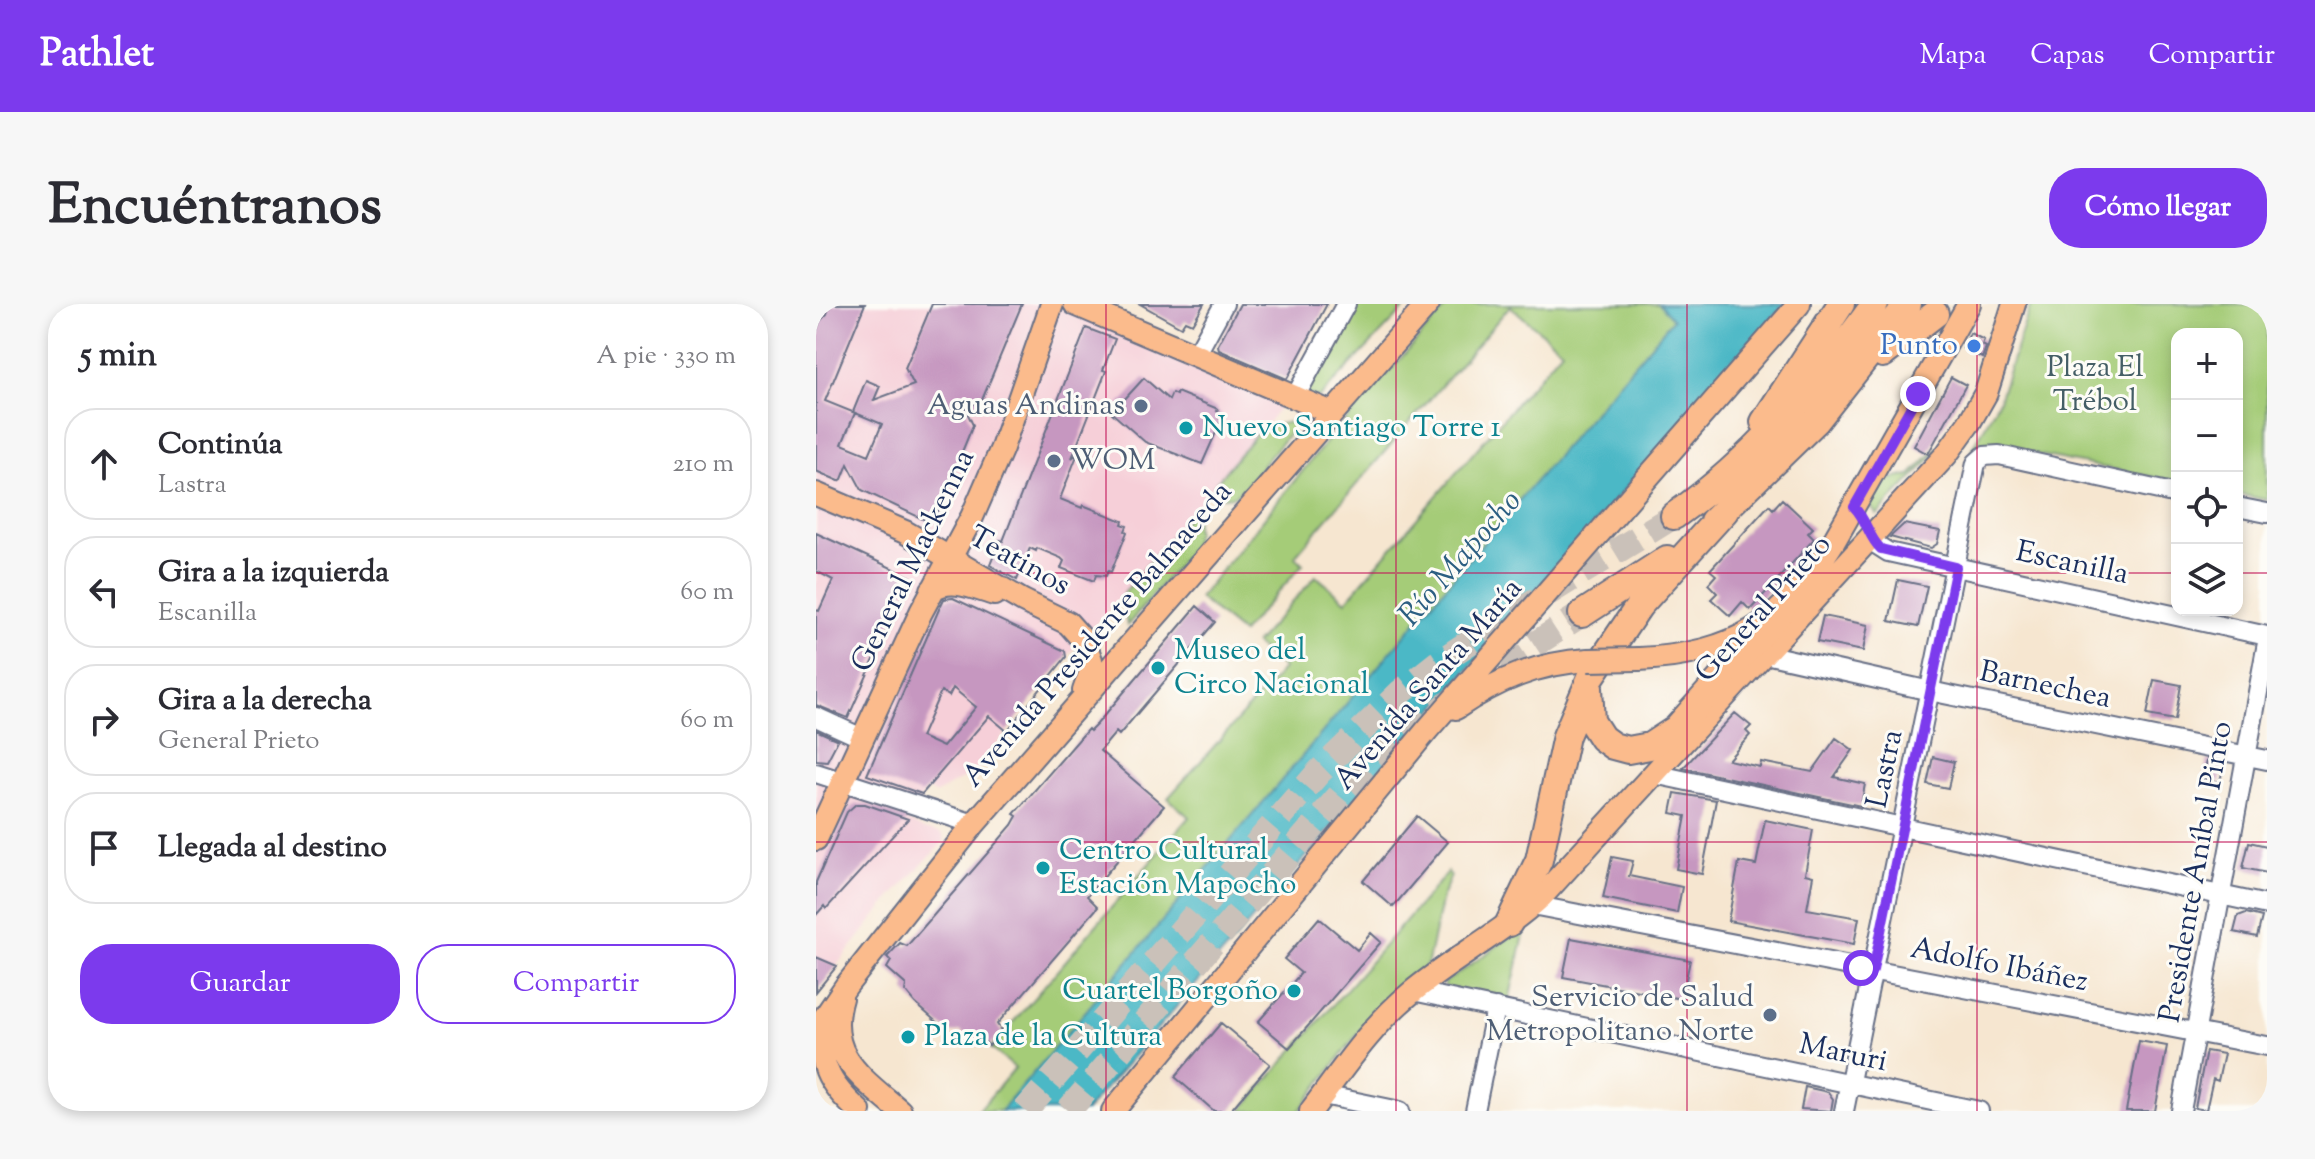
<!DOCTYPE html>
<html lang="es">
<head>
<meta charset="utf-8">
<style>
	body { margin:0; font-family:"Sorts Mill Goudy",serif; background:#f7f7f7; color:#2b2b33 }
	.controls { position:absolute; right:24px; top:24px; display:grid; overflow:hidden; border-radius:16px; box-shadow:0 4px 12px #0003 }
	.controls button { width:72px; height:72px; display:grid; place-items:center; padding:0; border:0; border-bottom:2px solid #e1e1e2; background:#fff; color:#2b2b33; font:40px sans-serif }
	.stop { position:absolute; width:24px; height:24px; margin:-18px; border:6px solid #7c3aed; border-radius:50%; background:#fff }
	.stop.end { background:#7c3aed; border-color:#fff; box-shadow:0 2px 8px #0008 }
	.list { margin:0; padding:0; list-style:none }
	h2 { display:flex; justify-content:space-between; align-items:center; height:104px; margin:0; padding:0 32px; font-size:34px }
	h2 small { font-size:26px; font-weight:400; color:#7c7c81 }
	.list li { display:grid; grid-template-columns:52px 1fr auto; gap:24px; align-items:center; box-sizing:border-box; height:112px; margin:0 16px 16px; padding:0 16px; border:2px solid #e1e1e2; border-radius:32px }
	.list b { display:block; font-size:30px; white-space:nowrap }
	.list p { margin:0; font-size:26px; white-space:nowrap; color:#7c7c81 }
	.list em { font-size:26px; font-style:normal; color:#7c7c81 }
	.actions { display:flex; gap:16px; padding:24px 32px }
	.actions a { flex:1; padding:18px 0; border:2px solid #7c3aed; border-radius:32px; text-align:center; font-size:28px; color:#7c3aed }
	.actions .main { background:#7c3aed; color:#fff }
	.icon { flex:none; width:44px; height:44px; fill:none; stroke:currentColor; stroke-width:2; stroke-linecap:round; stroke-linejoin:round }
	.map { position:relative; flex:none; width:1451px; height:807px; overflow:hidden; border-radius:32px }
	header { display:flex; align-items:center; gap:48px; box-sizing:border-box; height:112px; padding:0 40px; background:#7c3aed; color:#fff }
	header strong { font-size:38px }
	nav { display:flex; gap:44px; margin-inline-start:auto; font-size:28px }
	.intro { display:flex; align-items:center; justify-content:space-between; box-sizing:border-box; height:192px; padding:0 48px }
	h1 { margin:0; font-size:56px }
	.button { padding:20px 36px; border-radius:32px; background:#7c3aed; color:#fff; font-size:28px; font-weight:700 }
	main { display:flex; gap:48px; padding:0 48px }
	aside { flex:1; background:#fff; border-radius:32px; box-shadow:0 4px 12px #0003 }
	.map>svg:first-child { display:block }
	.built { fill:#f6cfd8 }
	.green { fill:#a5cc78; stroke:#607e6b; stroke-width:2 }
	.water { fill:#4bb8c6; stroke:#337492; stroke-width:2 }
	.building { fill:#c697c0; fill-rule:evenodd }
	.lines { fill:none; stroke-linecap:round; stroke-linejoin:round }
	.highway-tunnel { stroke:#cac1b9; stroke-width:26; stroke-dasharray:26 13; stroke-linecap:butt }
	.minor-casing { stroke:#686f86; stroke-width:22 }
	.major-casing { stroke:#686f86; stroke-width:26 }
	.highway-casing { stroke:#686f86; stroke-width:30 }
	.minor { stroke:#fff; stroke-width:18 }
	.major { stroke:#fbbb8c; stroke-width:22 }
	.highway { stroke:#fbbb8c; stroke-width:26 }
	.major-bridge-casing { stroke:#686f86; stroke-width:26; stroke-linecap:butt }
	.major-bridge { stroke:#fbbb8c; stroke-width:22 }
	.route { stroke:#7c3aed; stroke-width:10 }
	.grid { fill:none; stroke:#c2185b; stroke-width:2; stroke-opacity:0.55 }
	.shop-dot { fill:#3f7fe0; stroke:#fdfcf7; stroke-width:3 }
	.service-dot { fill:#5c6f8a; stroke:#fdfcf7; stroke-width:3 }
	.culture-dot { fill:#0f9aa8; stroke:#fdfcf7; stroke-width:3 }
	.labels { text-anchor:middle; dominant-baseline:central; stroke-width:6; stroke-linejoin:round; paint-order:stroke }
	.shop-label { font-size:30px; fill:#366cbe; stroke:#fdfcf7; text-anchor:end }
	.park-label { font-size:30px; fill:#445e66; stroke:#fdfcf7 }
	.service-label { font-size:30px; fill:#4e5e75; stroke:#fdfcf7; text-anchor:end }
	.culture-label { font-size:30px; fill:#0d838f; stroke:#fdfcf7; text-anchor:start }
	.street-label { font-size:30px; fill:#1b2f5e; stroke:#fdfcf7 }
	.water-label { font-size:32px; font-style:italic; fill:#2c5f82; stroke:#fdfcf7 }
</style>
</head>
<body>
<header>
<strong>Pathlet</strong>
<nav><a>Mapa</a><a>Capas</a><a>Compartir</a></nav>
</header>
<div class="intro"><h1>Encuéntranos</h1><a class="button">Cómo llegar</a></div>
<main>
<aside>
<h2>5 min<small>A pie · 330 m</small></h2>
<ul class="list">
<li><svg class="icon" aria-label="ahead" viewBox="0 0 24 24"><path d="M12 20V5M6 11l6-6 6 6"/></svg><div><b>Continúa</b><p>Lastra</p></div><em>210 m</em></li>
<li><svg class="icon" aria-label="left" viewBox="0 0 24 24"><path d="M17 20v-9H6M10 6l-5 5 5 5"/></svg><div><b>Gira a la izquierda</b><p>Escanilla</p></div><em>60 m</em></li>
<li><svg class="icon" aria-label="right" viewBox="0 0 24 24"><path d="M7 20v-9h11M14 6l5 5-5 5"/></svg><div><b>Gira a la derecha</b><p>General Prieto</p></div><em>60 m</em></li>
<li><svg class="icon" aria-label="arrive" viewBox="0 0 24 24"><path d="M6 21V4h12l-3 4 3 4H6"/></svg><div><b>Llegada al destino</b></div></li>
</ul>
<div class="actions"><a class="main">Guardar</a><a>Compartir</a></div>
</aside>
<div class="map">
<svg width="1451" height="807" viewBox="0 0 1451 807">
	<rect width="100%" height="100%" fill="#fdfcf7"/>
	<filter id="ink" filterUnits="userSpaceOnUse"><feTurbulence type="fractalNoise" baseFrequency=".0125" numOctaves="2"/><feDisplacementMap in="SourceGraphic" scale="16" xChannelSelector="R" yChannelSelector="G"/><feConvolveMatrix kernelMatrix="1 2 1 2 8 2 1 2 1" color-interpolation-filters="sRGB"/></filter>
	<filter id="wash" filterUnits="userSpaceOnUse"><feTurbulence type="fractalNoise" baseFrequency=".006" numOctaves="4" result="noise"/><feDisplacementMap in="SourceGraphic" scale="32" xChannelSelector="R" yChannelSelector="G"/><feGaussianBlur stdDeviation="1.8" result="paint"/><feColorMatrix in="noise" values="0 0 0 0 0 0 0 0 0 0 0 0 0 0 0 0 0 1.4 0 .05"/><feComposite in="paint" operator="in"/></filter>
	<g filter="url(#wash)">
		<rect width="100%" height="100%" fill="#f6e6d0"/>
		<!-- built -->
		<path class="built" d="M0,0H280L479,86L307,290L250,353L160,467L119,490L112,485L109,488L91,517L108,525L126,529L129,536L70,599L0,688Z"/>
		<!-- green -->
		<path class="green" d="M536,0H593L503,94L489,90Z
			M633,0H968L269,807H162L199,764L175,744L373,513L352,494L468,364L439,340L500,272L530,297L746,46L694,2L479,252L487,260L426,329L383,294L506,143Z
			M1215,0H1451V196L1421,190V30H1361V178L1184,143L1156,146L1183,96Z
			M474,118L479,122L427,185L418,192L407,193L398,181L445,124Z
			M1121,144H1125L1061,211L1052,199L1065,177L1095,171Z
			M379,204L380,228L377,243L311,322L307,290Z
			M632,568L635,572L626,593L612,658L606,668L564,700L483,807H425Z
			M710,622L692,701L632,688L628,679Z"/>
		<!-- water -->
		<path class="water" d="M843,0H969L270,807H185L857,15Z"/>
		<g id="blocks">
			<!-- building -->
			<path class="building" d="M14,0H49L9,97L39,109L26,140L53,151L66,120L37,108L50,76L64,82L58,96L98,81L89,64L116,0H206L166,96L149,104L157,121L119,214L111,217L46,186L32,160L26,175L23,177L0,167V28L4,17L11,10Z
				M324,0H388L376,20L369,17L365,23Z
				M424,0H511L471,75L403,46L402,41Z
				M270,24L299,35L287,66L290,67L256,154L262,149L244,195L266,204L267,201L307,217L306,220L311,222L309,227L311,228L295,268L292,267L290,272L280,271L278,277L245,264L248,257L245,254L221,244L220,247L214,244L201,276L174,261L184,236L187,237Z
				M1154,29L1168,36L1166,41L1170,43L1166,54L1147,44Z
				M1135,73L1150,81L1112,150L1098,142Z
				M328,74L353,96L356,89L360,91L361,88L402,105L401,107L405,109L403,114L406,115L386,160L329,138L296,109Z
				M966,195L997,224L992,229L998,235L934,306L926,298L914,312L895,295L901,289L892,280L900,271L894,266L953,201L957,205Z
				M1088,220L1124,227L1121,240L1115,244L1074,233Z
				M0,229L95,273L32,414L0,401V306L3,307L17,276L0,267Z
				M1082,276L1111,282L1102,323L1073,317Z
				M137,294L249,347L250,353L191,427L173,412L106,490L51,471L124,303L128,295ZM137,384L160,403L127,443L105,433L125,387L133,392Z
				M381,302L399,318L303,431L300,428L284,447L348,502L271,592L282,603L181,720L186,728L173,742L169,738L162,742L144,727L137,729L124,721L99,699L89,687L90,681L71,664L75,657L71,653L84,639L91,642L196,521L201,512L198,510L272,425L274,427L281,420Z
				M1007,312L1052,321L1047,347L1001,338Z
				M1338,376L1365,381L1359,416L1331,411Z
				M919,409L935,422L930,427L934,431L912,456L944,463L945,458L996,468L1020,434L1037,446L1018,473L1049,480L1045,502L867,464Z
				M0,426L22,436L11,457L0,456Z
				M1117,453L1138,458L1132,484L1111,480Z
				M1391,456L1408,459L1404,478L1387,475Z
				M859,489L900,496L886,570L860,565L870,512L855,509Z
				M40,500H49L92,515L10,605L8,602L0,611V578L31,508Z
				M601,512L632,538L577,603L547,577Z
				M949,516L997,526L989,570L997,572L991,605L1043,614L1038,640L912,617L923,558L940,561Z
				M1433,538L1451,542V569L1427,564Z
				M796,553L817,557L813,572L866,583L861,609L787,594Z
				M1430,609L1446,613L1441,633L1418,628L1422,612Z
				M503,614L541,646L555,629L565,638L473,744L442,718L485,669L468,655Z
				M755,634L874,656L866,695L747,673Z
				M0,653L21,662L0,688Z
				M405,719L454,760L414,807H398L359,773Z
				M1323,737L1351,742L1339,807H1310Z
				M1390,747L1408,750L1402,777L1397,775L1390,806L1379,804Z
				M989,783L1012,788L1017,795L1015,807L985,805Z"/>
		</g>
	</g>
	<g filter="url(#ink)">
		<use href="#blocks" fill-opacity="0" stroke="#686f86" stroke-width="2"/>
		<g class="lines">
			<!-- highway-tunnel -->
			<path class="highway-tunnel" d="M209,807L503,468L584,389L622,359L686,317L858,212
				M252,807L527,488C599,418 681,364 766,310"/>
			<defs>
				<path id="minor" d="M0,6L2,0
					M380,51L408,0
					M479,93L530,0
					M1421,203L1451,209
					M1055,232L1061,241L1072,248L1451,332
					M949,350L1128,390L1451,456
					M0,413L46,434
					M0,469L158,520
					M838,470L1451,601
					M716,601L1451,742
					M597,687L1163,807
					M507,791L584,807
					M659,807L680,704
					M1028,807L1160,159L1168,152L1183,151L1361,190
					M1365,807L1451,339"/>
				<path id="major" d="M259,0L516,109
					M0,190L89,228L207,297L252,319L268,337L275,356V367L268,387
					M116,286C134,272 158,284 178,290
					M823,355C922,350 966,319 1018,237L1153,0
					M640,404C681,376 722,359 772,356
					M0,535L105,308L156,213L186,144L236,0
					M25,694C8,751 46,774 84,807
					M8,714C0,757 12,780 43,807
					M0,726L30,682L158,520L612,0
					M297,807L611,426L983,0
					M495,807C526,766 555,722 595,689C637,654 686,629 725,593L1130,151L1153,119L1170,89L1198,0"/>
				<path id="highway" d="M1067,50L1119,10
					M948,118L1025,0
					M858,212C939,155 1001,80 1059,0
					M897,217L1000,117L1092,0
					M766,310L851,255
					M773,384L775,417L786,434L797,442L812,446L834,442L860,425L966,306
					M693,619L723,556L750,432L775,373L823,302L909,207"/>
			</defs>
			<!-- minor casing -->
			<use href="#minor" class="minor-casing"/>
			<!-- major casing -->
			<use href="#major" class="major-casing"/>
			<!-- highway casing -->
			<use href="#highway" class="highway-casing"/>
			<!-- minor -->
			<use href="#minor" class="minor"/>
			<!-- major -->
			<use href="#major" class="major"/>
			<!-- highway -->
			<use href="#highway" class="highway"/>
			<defs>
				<path id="major-bridge" d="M772,356L823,355"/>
			</defs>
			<!-- major-bridge casing -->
			<use href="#major-bridge" class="major-bridge-casing"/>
			<!-- major-bridge -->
			<use href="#major-bridge" class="major-bridge"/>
		</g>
	</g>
	<g class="lines" filter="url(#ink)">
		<!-- route -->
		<path class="route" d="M1045,664L1057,666L1140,263L1065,245C1052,233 1051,216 1038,203L1102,90"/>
	</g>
	<!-- grid -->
	<path class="grid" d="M290,0V807M580,0V807M871,0V807M1161,0V807M0,269H1361M1421,269H1451M0,538H1451"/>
	<!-- markers -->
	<circle class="shop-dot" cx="1158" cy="42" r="8"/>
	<g class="service-dot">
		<circle cx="325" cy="102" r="8"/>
		<circle cx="238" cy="157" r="8"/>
		<circle cx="954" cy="711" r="8"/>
	</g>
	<g class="culture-dot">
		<circle cx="370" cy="124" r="8"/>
		<circle cx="342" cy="364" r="8"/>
		<circle cx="227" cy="564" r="8"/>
		<circle cx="478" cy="687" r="8"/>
		<circle cx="92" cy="733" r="8"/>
	</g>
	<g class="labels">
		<!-- shop labels -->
		<g class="shop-label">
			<text x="1142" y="42">Punto</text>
		</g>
		<!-- park labels -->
		<g class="park-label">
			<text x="1279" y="64">Plaza El<tspan x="1279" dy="34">Trébol</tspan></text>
		</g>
		<!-- service labels -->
		<g class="service-label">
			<text x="309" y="102">Aguas Andinas</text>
			<text x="254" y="157" text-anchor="start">WOM</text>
			<text x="938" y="694">Servicio de Salud<tspan x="938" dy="34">Metropolitano Norte</tspan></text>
		</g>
		<!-- culture labels -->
		<g class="culture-label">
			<text x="386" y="124">Nuevo Santiago Torre 1</text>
			<text x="358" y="347">Museo del<tspan x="358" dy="34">Circo Nacional</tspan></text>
			<text x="243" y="547">Centro Cultural<tspan x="243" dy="34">Estación Mapocho</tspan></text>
			<text x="462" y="687" text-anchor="end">Cuartel Borgoño</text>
			<text x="108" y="733">Plaza de la Cultura</text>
		</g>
		<!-- street labels -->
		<g class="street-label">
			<text transform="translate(98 257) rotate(-64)">General Mackenna</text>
			<text transform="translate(203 258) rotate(29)">Teatinos</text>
			<text transform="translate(1256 260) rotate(12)">Escanilla</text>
			<text transform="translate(948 305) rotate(-48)">General Prieto</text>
			<text transform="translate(282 331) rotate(-49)">Avenida Presidente Balmaceda</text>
			<text transform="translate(613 381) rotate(-49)">Avenida Santa María</text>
			<text transform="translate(1229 382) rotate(12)">Barnechea</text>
			<text transform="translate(1070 465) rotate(-78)">Lastra</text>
			<text transform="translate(1381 568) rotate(-80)">Presidente Aníbal Pinto</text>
			<text transform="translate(1183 662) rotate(11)">Adolfo Ibáñez</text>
			<text transform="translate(1027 750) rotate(12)">Maruri</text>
		</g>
		<!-- water labels -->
		<g class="water-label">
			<text transform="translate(645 255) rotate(-49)">Río Mapocho</text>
		</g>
	</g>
</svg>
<div class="controls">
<button>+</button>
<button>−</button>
<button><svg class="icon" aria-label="locate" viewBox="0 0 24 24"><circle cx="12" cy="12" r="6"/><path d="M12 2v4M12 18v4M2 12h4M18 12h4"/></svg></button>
<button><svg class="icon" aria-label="layers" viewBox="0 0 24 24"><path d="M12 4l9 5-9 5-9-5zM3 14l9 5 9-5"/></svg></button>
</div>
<div class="stop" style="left:1045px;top:664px"></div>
<div class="stop end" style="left:1102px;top:90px"></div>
</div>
</main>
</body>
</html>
